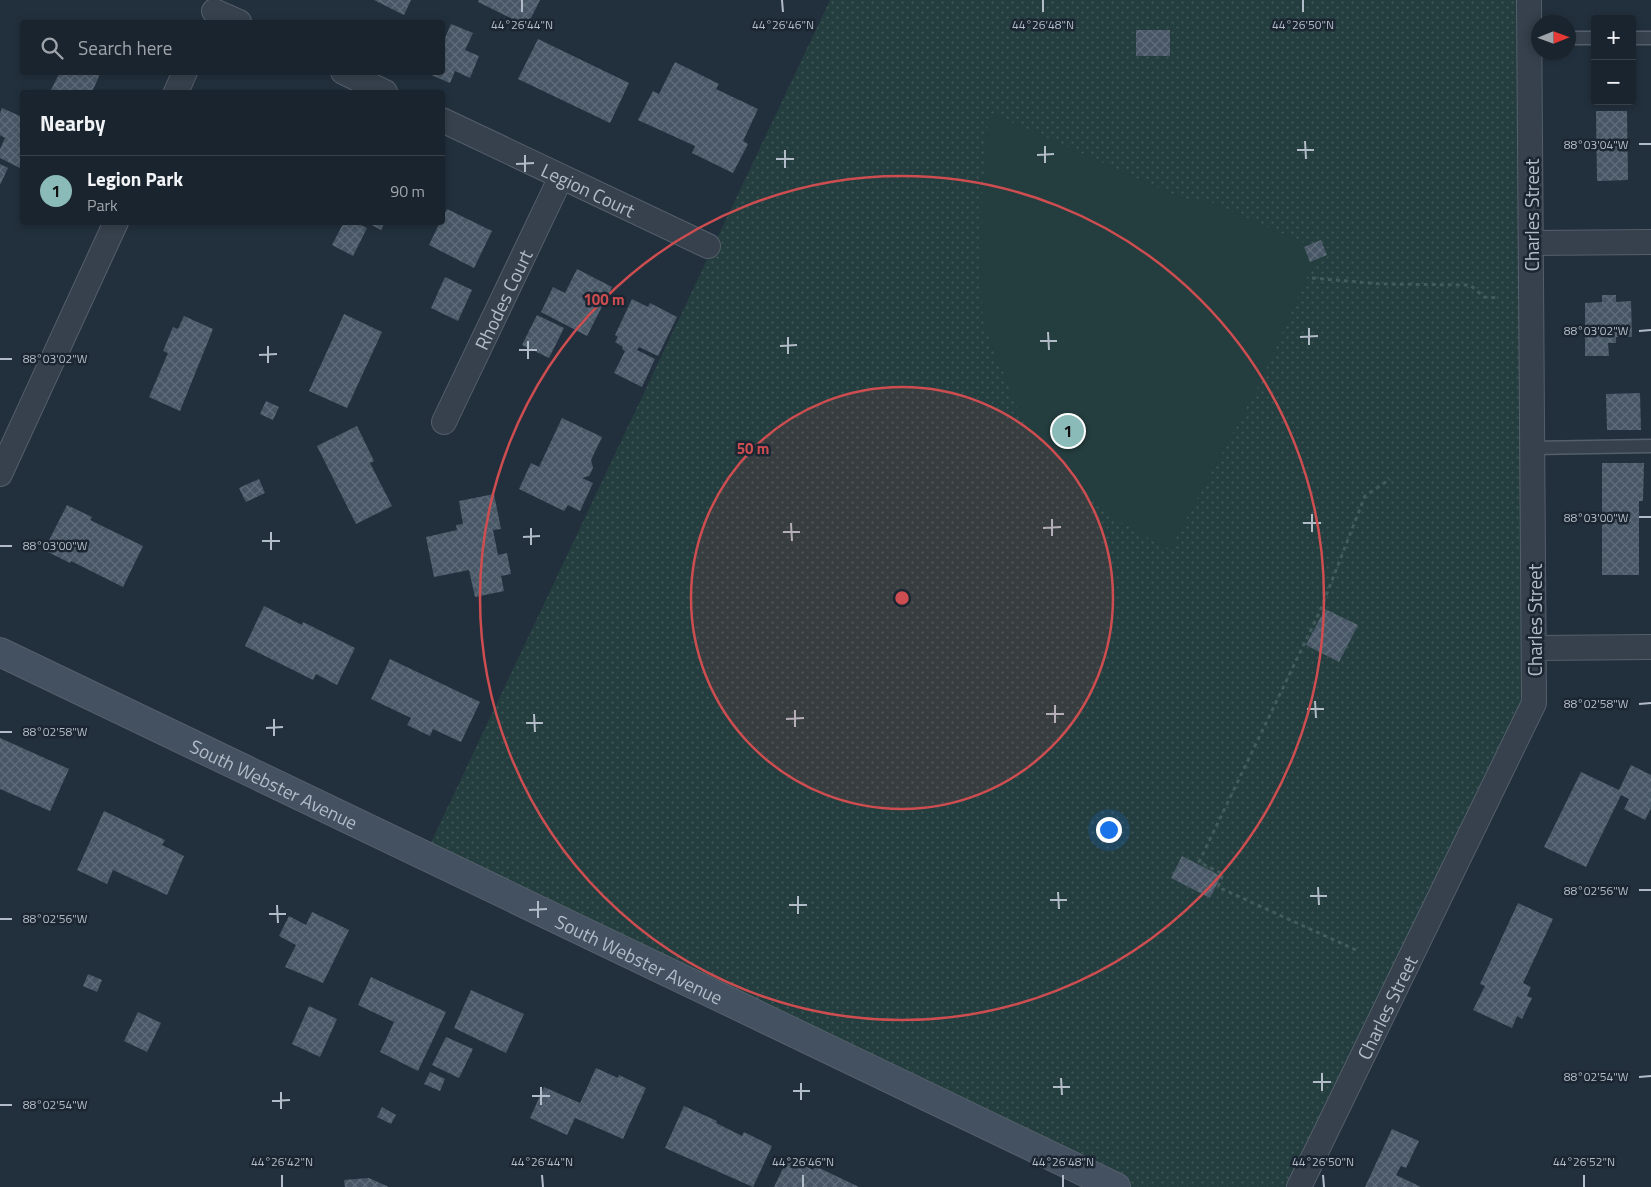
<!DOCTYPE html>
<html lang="en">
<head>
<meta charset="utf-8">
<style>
	body { margin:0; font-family:"Titillium Web",sans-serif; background:#27303a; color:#f1f3f6 }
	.controls { position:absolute; right:15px; top:15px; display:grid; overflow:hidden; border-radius:5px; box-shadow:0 2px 8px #0003 }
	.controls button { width:45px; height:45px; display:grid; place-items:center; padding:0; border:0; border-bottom:1px solid #38414a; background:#1a242e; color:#f1f3f6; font:25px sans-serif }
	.compass { position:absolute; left:1531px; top:15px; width:45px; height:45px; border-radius:50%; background:#1a242e; box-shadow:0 2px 8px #0003; rotate:89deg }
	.you { position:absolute; left:1108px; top:829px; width:18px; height:18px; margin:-12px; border:4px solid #fff; border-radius:50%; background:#1a73e8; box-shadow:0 0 0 8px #1a73e833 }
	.badge { display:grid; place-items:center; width:32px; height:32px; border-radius:50%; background:#8bbbb9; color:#111; font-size:16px; font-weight:700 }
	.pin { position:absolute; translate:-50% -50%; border:2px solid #fff; box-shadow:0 1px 5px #0006 }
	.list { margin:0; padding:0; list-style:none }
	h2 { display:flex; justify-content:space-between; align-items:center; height:65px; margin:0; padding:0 20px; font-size:21px }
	h2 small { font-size:16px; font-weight:400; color:#9fa4aa }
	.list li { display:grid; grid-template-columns:32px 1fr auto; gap:15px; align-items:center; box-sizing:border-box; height:70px; padding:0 20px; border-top:1px solid #38414a }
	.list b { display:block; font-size:19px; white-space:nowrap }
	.list p { margin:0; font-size:16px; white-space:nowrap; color:#9fa4aa }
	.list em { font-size:16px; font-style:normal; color:#9fa4aa }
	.icon { flex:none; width:28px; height:28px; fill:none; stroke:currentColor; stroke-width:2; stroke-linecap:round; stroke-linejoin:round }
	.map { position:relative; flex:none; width:1651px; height:1187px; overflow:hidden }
	.search { position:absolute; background:#1a242e; box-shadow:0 2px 8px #0003; left:20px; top:20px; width:425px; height:55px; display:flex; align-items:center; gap:12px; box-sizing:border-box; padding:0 18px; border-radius:5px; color:#9fa4aa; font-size:19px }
	.panel { position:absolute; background:#1a242e; box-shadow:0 2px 8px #0003; left:20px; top:90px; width:425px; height:135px; border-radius:5px }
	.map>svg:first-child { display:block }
	.park { fill:url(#park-dots) }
	.pitch { fill:#243d3e }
	.building { fill:url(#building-cross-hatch) }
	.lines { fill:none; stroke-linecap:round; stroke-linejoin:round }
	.lane-casing { stroke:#545f6b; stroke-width:15 }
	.street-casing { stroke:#545f6b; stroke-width:26 }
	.secondary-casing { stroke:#545f6b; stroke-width:30 }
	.path { stroke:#425a5b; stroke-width:3; stroke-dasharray:4 4; stroke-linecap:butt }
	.lane { stroke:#36414d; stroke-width:12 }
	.street { stroke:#36414d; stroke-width:24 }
	.secondary { stroke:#445160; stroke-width:28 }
	.ticks { fill:none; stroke:#b2bcc8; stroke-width:2 }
	.ring { fill:none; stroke:#cd4d50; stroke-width:2.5 }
	.labels { text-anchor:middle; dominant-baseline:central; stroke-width:5; stroke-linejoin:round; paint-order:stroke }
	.street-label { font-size:19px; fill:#b2bcc8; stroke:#1c2632 }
	.ticks-label { font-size:12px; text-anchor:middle; fill:#b2bcc8; stroke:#1c2632; stroke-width:5; stroke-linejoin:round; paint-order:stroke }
	.centre { fill:#cd4d50; stroke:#1c2632; stroke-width:2.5 }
	.ring-label { font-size:15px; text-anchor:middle; font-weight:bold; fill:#cd4d50; stroke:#1c2632; stroke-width:5; stroke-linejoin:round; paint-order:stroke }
</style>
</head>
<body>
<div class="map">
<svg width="1651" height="1187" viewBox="0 0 1651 1187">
	<defs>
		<pattern id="park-dots" width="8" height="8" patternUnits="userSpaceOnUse" patternTransform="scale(1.25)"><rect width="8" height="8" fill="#243d3e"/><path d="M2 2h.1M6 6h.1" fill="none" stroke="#415758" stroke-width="1.8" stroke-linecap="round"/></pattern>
		<pattern id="building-cross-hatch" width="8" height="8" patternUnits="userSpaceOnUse" patternTransform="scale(1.25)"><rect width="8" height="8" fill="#485766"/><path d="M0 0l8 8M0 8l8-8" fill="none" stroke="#606d7a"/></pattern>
	</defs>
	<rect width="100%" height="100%" fill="#22303d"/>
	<!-- park -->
	<path class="park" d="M830,0H1529L1534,703L1299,1187H1116L425,855Z"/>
	<!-- pitch -->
	<path class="pitch" d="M989,112L1184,199L1211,202L1306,244L1314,262L1261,381L1170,549C1152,539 1131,530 1114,517C1082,495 1048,460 1027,427C1015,407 1007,383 999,360L997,361L983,321L981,279L982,194Z"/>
	<!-- building -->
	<path class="building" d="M374,0H411L404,15Z
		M479,0H540L527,26L478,2Z
		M451,24L473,33L465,50L479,56L470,78L455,71L450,83L424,72H442V39L444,40Z
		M1136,30H1170V56H1136Z
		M538,39L629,83L610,123L518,79Z
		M675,62L719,84L716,89L758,109L743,141L748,144L733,173L692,153L695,146L638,120L653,91L659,94Z
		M60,72H101L92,92H50Z
		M2,108L22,117V169L0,158V149L5,138L0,135V113Z
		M1596,111H1627L1628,180L1597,181Z
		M0,164L8,168L0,185Z
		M447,209L492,231L474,268L429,245L440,222H442V218Z
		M344,222H355L367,228L353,256L332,245Z
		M366,222H385L381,230Z
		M1321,240L1327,255L1310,262L1304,247Z
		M577,269L612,287L587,336L541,312L553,287L565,293Z
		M445,277L472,290L458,321L431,308Z
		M1602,295H1616V302L1631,301L1632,337H1616V343H1608L1609,356H1585V303L1602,302Z
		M632,299L648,307L650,303L677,317L658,356L639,347L637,350L655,359L642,387L614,373L625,351L622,349L623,347L615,342L618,337L615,335Z
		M344,314L382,332L347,408L309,391Z
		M537,315L564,328L549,358L522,345Z
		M184,316L213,329L180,411L149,397L168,353L163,351L173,327L178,329Z
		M1640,393L1641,430H1607L1606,394Z
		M266,401L279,407L273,420L260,414Z
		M562,418L602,437L591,460L593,468L589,476L582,478L593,483L580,511L568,505L564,511L519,489L531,463L539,467Z
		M357,426L374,461L370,463L392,506L356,524L317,446Z
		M1602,463H1644L1643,501H1639V575H1602Z
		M259,479L265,493L246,502L239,488Z
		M494,494L501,529L493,530L498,555L507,553L511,574L501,576L504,591L475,597L469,570L434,577L426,537L457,530L456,525L463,524L459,501Z
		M67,505L92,517L90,520L143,546L123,587L71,561L70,563L44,550Z
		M264,606L302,625L303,622L355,648L337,685L316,674L313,680L245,646Z
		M1325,609L1358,625L1339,662L1306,645Z
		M390,659L480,702L461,742L433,729L430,736L407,725L411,718L371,699Z
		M0,738L69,769L50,811L0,789Z
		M1631,765L1651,775V808L1645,820L1624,809L1629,799L1621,795L1586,867L1544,847L1581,772L1619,790Z
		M104,811L165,840L162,845L184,856L167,895L113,870L107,884L77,870Z
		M1182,856L1221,876L1210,898L1171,878Z
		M1518,903L1553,919L1523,983L1531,987L1527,996L1532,998L1522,1019L1517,1016L1512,1028L1473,1010L1485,986L1480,984Z
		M312,912L349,930L323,983L285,967L296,945L279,936L289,916L306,925Z
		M88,974L102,980L97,992L83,986Z
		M371,977L446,1012L418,1071L380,1052L394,1022L358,1005Z
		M471,990L524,1014L506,1053L454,1028Z
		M309,1006L337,1019L320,1057L292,1044Z
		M138,1012L161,1023L147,1052L124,1041Z
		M446,1037L473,1049L459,1078L432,1065Z
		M596,1068L618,1078L619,1075L646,1088L623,1139L575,1118L567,1135L530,1118L544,1087L580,1103Z
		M430,1072L445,1079L440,1091L424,1084Z
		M684,1106L717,1121L716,1123L742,1136L744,1132L772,1146L753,1187L665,1148Z
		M382,1107L396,1115L391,1124L377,1117Z
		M1392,1129L1419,1141L1406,1168L1401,1166L1396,1175L1421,1187H1365Z
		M788,1158L813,1170L815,1166L859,1187H774Z
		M369,1178L389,1187H345L344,1180Z"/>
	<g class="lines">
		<defs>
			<path id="lane" d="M1568,38H1595
				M1632,38H1651
				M1532,448L1651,446"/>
			<g id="street">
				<path d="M214,11L239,22"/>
				<path d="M343,72L385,92"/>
				<path d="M176,92L185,72"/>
				<path id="s1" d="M442,120L708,246"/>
				<path d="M1531,243L1651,242"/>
				<path id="s2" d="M444,422L561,177"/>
				<path d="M0,474L116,222"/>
				<path d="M1534,648L1651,647"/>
				<path id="s3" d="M1299,1187L1534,703L1529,0"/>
			</g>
			<g id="secondary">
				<path id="s4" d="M0,652L1116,1187"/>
			</g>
		</defs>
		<!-- lane casing -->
		<use href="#lane" class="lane-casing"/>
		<!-- street casing -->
		<use href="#street" class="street-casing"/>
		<!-- secondary casing -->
		<use href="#secondary" class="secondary-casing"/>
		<!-- path -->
		<path class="path" d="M1312,278L1381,284L1470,285L1484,297L1499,298
			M1356,950L1218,887L1223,874L1199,862L1320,611L1365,496L1390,479"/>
		<!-- lane -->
		<use href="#lane" class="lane"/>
		<!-- street -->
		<use href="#street" class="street"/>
		<!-- secondary -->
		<use href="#secondary" class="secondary"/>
	</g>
	<!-- ticks -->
	<path class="ticks" d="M522,0V12M782,0L783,12M1043,0V12M1303,0V12M1305,141L1306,159M1639,144H1651M1045,146V163M785,150V168M1297,150H1314M525,155V172M1037,155L1054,154M776,159H794M516,164L534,163M1309,328V345M1639,331L1651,330M1048,332L1049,350M788,337V354M1300,337L1318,336M528,341V359M1040,341H1057M268,346V363M780,346L797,345M519,350H537M259,355L277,354M0,359H12M1312,514V532M1639,517H1651M1052,519V536M791,523L792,541M1303,523H1321M531,528V545M1043,528L1061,527M271,532V550M783,532H800M523,537L540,536M262,541H280M0,546H12M1315,701L1316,718M1639,704L1651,703M1055,705V723M1307,709H1324M795,710V727M534,714L535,732M1046,714H1064M274,719V736M786,719L804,718M526,723H543M266,728L283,727M0,732H12M1318,887L1319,905M1639,890H1651M1058,892L1059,909M798,896V914M1310,896H1327M1050,900H1067M538,901V918M277,905L278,923M789,905H807M529,910L547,909M269,914H286M0,919H12M1322,1073V1091M1639,1077L1651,1076M1061,1078L1062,1095M1313,1082H1331M801,1083V1100M541,1087V1105M1053,1087H1070M793,1091H810M281,1092V1109M532,1096H550M272,1101L290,1100M0,1105H12M282,1175V1187M542,1175L543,1187M803,1175V1187M1063,1175V1187M1323,1175L1324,1187M1584,1175V1187"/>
	<!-- distance rings -->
	<circle cx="902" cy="598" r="211" fill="#cd4d50" fill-opacity=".12"/>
	<g class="ring">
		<circle cx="902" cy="598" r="211"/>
		<circle cx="902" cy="598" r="422"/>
	</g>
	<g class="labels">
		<!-- street labels -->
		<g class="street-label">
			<text stroke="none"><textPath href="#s1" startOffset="162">Legion Court</textPath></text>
			<text transform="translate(1531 215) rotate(-90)">Charles Street</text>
			<text stroke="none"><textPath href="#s2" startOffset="136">Rhodes Court</textPath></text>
			<text transform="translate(1534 620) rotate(-90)">Charles Street</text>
			<text stroke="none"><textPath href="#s4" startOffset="304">South Webster Avenue</textPath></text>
			<text stroke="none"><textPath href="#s4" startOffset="709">South Webster Avenue</textPath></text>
			<text stroke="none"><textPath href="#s3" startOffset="200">Charles Street</textPath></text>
		</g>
	</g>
	<g class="ticks-label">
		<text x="522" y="29">44°26'44"N</text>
		<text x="783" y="29">44°26'46"N</text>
		<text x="1043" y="29">44°26'48"N</text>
		<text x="1303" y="29">44°26'50"N</text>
		<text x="1596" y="149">88°03'04"W</text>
		<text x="1596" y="335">88°03'02"W</text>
		<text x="55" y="363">88°03'02"W</text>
		<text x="1596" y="522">88°03'00"W</text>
		<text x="55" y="550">88°03'00"W</text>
		<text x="1596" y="708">88°02'58"W</text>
		<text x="55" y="736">88°02'58"W</text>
		<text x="1596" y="895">88°02'56"W</text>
		<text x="55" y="923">88°02'56"W</text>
		<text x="1596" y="1081">88°02'54"W</text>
		<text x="55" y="1109">88°02'54"W</text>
		<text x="282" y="1166">44°26'42"N</text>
		<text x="542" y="1166">44°26'44"N</text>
		<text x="803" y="1166">44°26'46"N</text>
		<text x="1063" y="1166">44°26'48"N</text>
		<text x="1323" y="1166">44°26'50"N</text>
		<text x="1584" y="1166">44°26'52"N</text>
	</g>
	<circle cx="902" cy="598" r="8" class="centre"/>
	<g class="ring-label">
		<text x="604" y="305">100 m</text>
		<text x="753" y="454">50 m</text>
	</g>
</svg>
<div class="controls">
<button>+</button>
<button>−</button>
</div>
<svg class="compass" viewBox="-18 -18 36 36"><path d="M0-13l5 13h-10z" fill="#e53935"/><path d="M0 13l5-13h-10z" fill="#9fa4aa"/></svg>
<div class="you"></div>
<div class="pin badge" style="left:1068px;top:431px">1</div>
<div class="search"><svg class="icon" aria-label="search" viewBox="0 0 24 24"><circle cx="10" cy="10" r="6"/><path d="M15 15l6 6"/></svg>Search here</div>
<section class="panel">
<h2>Nearby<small></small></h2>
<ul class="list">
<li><span class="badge">1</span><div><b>Legion Park</b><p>Park</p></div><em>90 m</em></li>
</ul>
</section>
</div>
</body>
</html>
